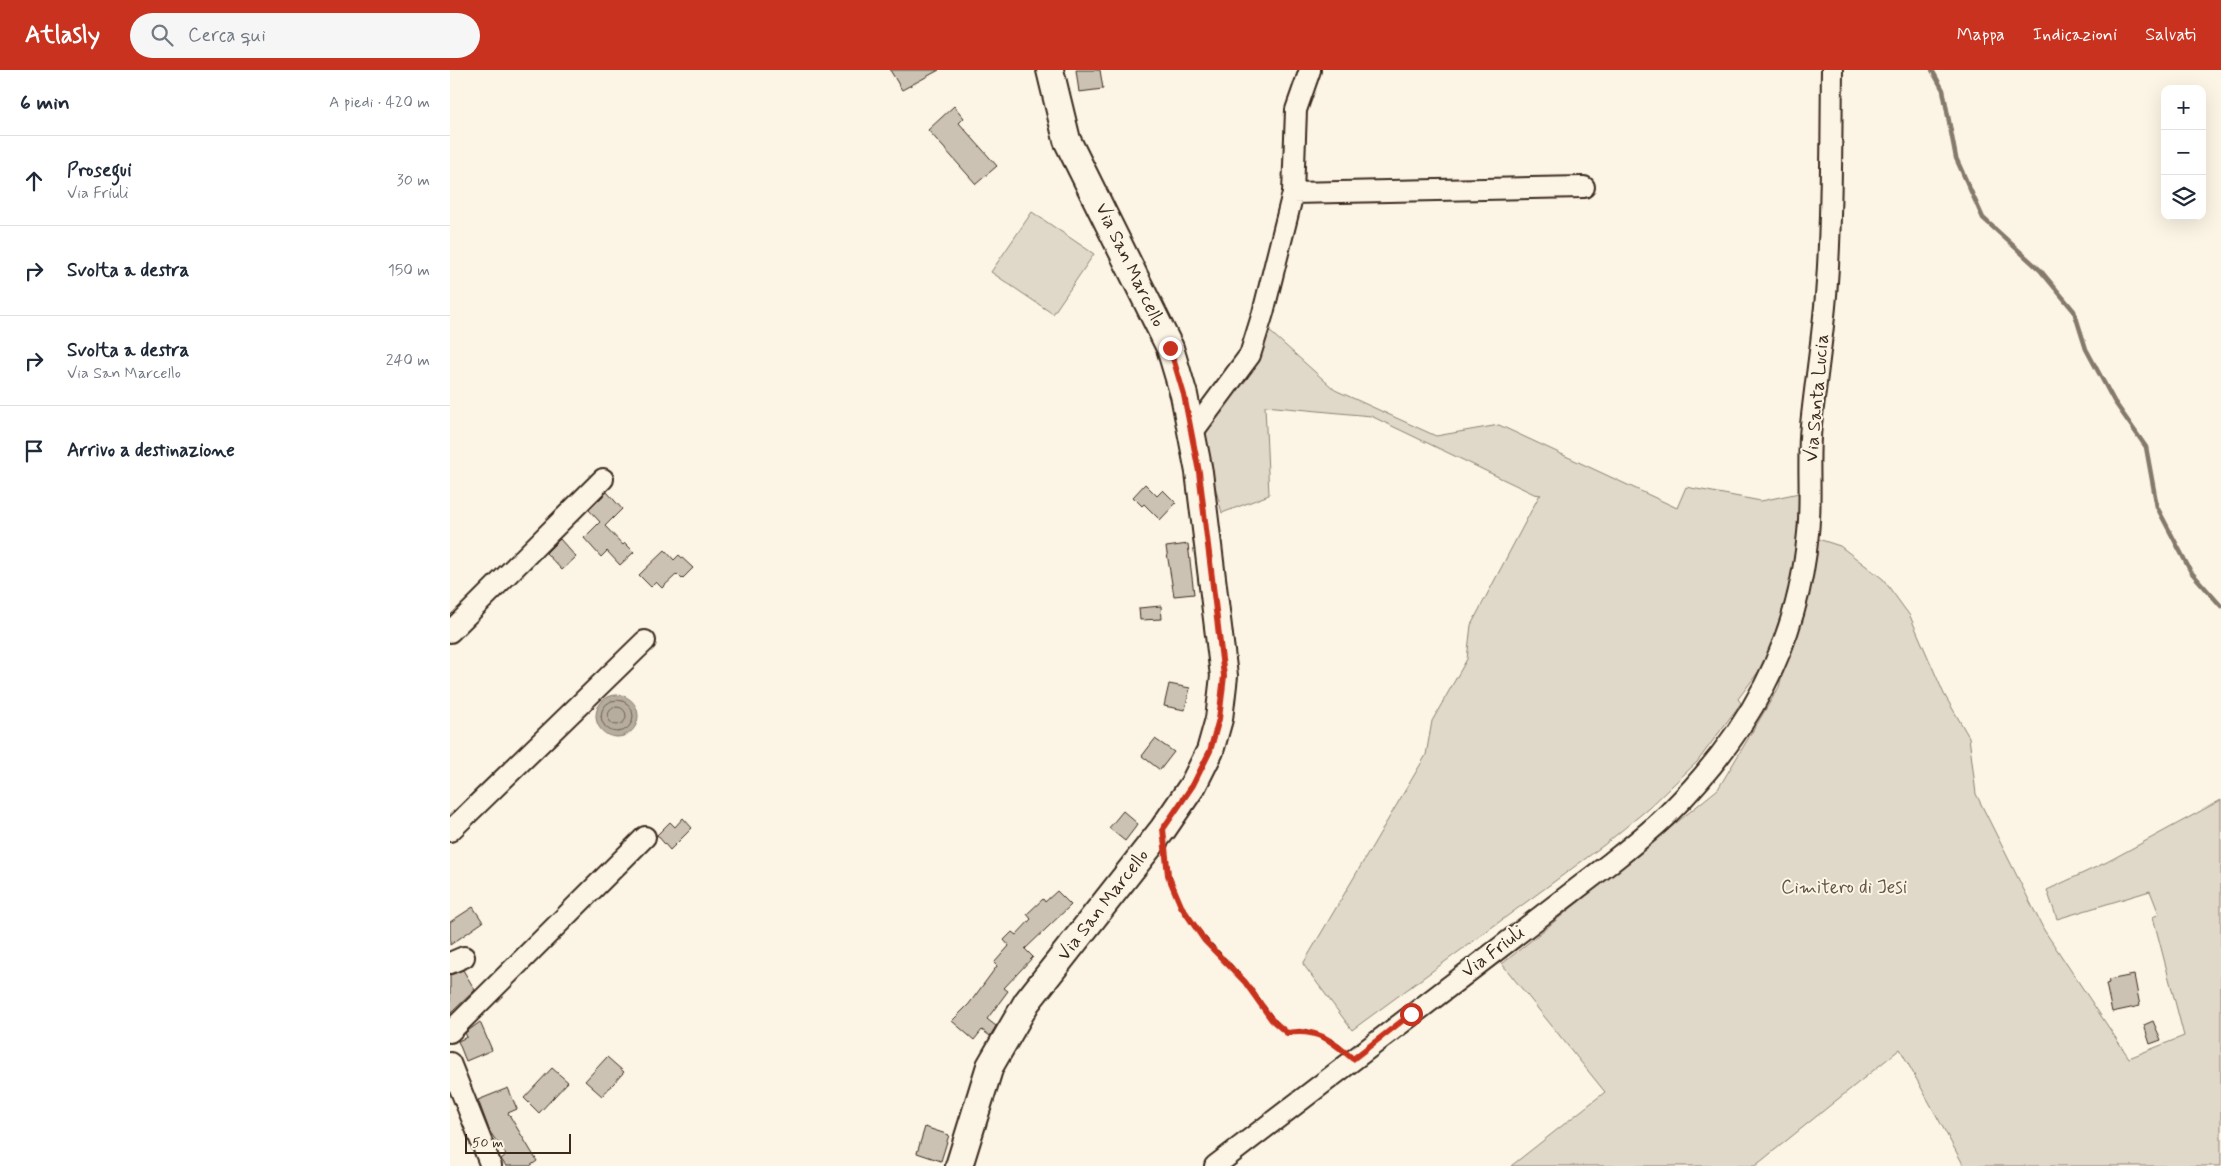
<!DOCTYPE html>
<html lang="it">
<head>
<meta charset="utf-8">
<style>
	body { margin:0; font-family:Mynerve,sans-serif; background:#f6f6f7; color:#1f2937 }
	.controls { position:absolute; right:15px; top:15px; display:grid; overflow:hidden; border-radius:10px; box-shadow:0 5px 20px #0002 }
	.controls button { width:45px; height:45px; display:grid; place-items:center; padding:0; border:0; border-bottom:1px solid #e0e1e3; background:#fff; color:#1f2937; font:25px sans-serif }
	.scale { position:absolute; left:15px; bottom:12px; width:106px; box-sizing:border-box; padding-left:5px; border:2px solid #3b2a1e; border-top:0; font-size:14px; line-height:18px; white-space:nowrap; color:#3b2a1e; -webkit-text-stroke:4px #fcf5e5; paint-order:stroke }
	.stop { position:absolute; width:15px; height:15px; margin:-11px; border:4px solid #c8321e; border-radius:50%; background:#fff }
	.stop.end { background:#c8321e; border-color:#fff; box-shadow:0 1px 5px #0008 }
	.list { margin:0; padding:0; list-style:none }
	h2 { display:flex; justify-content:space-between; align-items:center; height:65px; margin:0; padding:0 20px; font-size:21px }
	h2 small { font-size:16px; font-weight:400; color:#747a83 }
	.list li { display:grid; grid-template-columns:32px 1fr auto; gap:15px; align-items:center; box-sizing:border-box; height:90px; padding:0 20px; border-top:1px solid #e0e1e3 }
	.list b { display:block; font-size:19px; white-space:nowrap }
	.list p { margin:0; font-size:16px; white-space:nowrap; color:#747a83 }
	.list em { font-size:16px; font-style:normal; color:#747a83 }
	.icon { flex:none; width:28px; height:28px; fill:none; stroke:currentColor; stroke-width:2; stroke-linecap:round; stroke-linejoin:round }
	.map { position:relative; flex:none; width:1771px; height:1096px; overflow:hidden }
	header { display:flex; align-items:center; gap:30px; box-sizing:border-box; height:70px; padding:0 25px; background:#c8321e; color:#fff }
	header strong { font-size:24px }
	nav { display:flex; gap:28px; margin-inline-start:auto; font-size:18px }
	.search { width:350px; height:45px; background:#f6f6f7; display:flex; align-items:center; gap:12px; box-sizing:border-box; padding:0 18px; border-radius:28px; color:#747a83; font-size:19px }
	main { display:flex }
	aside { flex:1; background:#fff }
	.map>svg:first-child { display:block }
	.green { fill:#e0d8c8; stroke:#8e8173 }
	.water { fill:#b7ad9e; stroke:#85796b }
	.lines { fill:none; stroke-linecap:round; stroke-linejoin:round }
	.shore { stroke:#6d5e51; stroke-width:1 }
	.stream { stroke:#85796b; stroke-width:4.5 }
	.building { fill:#ccc2b3; stroke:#3b2a1e }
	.minor-casing { stroke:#3b2a1e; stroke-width:24 }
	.major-casing { stroke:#3b2a1e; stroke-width:30 }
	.path { stroke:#3b2a1e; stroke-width:2.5; stroke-dasharray:5 4; stroke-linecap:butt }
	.minor { stroke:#fcf5e5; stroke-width:20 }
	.major { stroke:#fcf5e5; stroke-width:26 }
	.route { stroke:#c8321e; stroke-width:6 }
	.labels { text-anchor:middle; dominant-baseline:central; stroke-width:4; stroke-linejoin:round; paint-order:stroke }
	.street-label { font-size:19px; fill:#3b2a1e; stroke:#fcf5e5 }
	.park-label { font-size:19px; fill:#645648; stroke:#fcf5e5 }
</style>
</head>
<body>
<header>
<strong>Atlasly</strong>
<div class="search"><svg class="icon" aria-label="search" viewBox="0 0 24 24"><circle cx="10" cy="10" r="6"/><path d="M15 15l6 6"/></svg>Cerca qui</div>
<nav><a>Mappa</a><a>Indicazioni</a><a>Salvati</a></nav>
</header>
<main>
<aside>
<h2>6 min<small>A piedi · 420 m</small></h2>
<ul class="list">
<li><svg class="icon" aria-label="ahead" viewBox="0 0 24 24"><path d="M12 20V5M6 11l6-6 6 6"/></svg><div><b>Prosegui</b><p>Via Friuli</p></div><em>30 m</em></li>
<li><svg class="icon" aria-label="right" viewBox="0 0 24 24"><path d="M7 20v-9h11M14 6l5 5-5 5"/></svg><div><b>Svolta a destra</b></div><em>150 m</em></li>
<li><svg class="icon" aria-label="right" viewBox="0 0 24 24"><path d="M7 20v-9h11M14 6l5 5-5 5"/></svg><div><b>Svolta a destra</b><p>Via San Marcello</p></div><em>240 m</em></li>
<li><svg class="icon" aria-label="arrive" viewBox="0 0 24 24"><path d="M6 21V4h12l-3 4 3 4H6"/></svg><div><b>Arrivo a destinazione</b></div></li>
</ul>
</aside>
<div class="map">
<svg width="1771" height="1096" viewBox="0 0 1771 1096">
	<rect width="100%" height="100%" fill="#fcf5e5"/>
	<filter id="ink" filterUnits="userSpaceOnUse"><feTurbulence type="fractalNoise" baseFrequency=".02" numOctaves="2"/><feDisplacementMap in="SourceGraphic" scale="10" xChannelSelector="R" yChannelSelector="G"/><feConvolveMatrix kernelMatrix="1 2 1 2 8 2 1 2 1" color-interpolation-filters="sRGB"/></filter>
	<g filter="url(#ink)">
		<!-- green -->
		<path class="green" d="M582,142L644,184L603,244L541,202Z
			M816,258L885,320L986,366L1049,355L1227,438L1236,417L1311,431L1349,423L1348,502L1324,581L1288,629L1291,633L1247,692L1199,738L1154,775L902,960L853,894L976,685L982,651L1017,589L1021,555L1089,426L1091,425L1084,424L921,346L815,336L819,425L772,443L750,360Z
			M1362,467L1390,476L1433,509L1460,546L1494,624L1519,667L1526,724L1594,860L1679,988L1734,966L1703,847L1709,844L1700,821L1607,849L1597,820L1657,792L1771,730V1096H1514L1450,979L1305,1096H1061L1155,1022L1052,894L1268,719L1329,617L1350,537Z"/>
		<!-- water -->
		<path class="water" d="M146 646a21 21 0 1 1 42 0a21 21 0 1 1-42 0Z"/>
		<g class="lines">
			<!-- shore -->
			<path class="shore" d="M151 646a16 16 0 1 1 32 0a16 16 0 1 1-32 0Z
				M158 646a9 9 0 1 1 18 0a9 9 0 1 1-18 0Z"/>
			<!-- stream -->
			<path class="stream" d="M1482,0L1493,20L1506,88L1533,148L1590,200L1624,241L1636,279L1664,331L1696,377L1707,437L1741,502L1771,536"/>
		</g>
		<!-- building -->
		<path class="building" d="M440,0H489L452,20Z
			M626,0H650L653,19L629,22Z
			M504,36L514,48L509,53L547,96L526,114L478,60Z
			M695,414L707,426L713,420L726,433L710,450L694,434L692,436L683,427Z
			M157,422L172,439L155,456L173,475L175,473L184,482L170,495L157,481L151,487L134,468L150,452L139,440Z
			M110,469L126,487L112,500L96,483Z
			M738,474L744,524L724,526L716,477Z
			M215,480L224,490L229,485L243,498L232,509L227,504L212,518L206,512L201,517L189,505Z
			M711,536L712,549L690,550L689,538Z
			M719,614L740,618L735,640L714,636Z
			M705,669L724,682L710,700L692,686Z
			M673,741L688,754L675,771L659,758Z
			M233,748L242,758L220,780L207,765L220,752L225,757Z
			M607,821L621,835L575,879L583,887L554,918L558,921L537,949L546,956L540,966L532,960L524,970L502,951L519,934L547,896L544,893L559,876L554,870L562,862L566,865L581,849L577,844L593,829L595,832Z
			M23,837L33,852L0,875V852Z
			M13,900L25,920L0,944V905Z
			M1684,905L1690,936L1662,942L1656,914L1659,913L1658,910Z
			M1703,951L1711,970L1700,974L1694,955Z
			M30,952L42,980L16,991L8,971L17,967L15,963Z
			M157,987L174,1002L152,1026L135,1011Z
			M102,998L118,1012L89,1043L74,1028Z
			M58,1018L67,1039L58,1043L87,1091L80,1096H56L51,1089L56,1085L40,1062L28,1030Z
			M475,1057L499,1065L491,1091L467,1083Z"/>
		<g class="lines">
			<defs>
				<path id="minor" d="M843,123L846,40L860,0
					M742,363L800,285L813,243L843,123L1134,117
					M0,562L153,409
					M0,761L195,571
					M0,893L14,887
					M0,962L195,767
					M0,993L41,1096
					M765,1096L1159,794C1179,778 1200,762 1218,744C1298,664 1348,576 1358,463C1362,427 1357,390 1361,355C1366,307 1374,260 1377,212C1382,142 1381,71 1382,0"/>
				<path id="major" d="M509,1096L540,996L577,932L713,759L743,715L760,681L769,649L774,606L749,402L734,325L720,278L617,70L600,0"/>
			</defs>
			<!-- minor casing -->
			<use href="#minor" class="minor-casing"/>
			<!-- major casing -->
			<use href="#major" class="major-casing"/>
			<!-- path -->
			<path class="path" d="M716,788C724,848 761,870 795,912C810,930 820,948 837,963L854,960L883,971L892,979"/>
			<!-- minor -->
			<use href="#minor" class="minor"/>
			<!-- major -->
			<use href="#major" class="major"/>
		</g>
	</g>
	<g class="lines" filter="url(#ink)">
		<!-- route -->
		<path class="route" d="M720,278L734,325L749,402L774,606L769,649L760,681L743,715L713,759L718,805L731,836L755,871L795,912L822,950L837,963C867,958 881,970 903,989L961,944"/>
	</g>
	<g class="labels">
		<!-- street labels -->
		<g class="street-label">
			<text transform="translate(680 195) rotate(64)">Via San Marcello</text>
			<text transform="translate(1367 328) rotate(-85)">Via Santa Lucia</text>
			<text transform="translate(653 835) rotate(-52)">Via San Marcello</text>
			<text transform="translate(1043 882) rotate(-37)">Via Friuli</text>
		</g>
		<!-- park labels -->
		<g class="park-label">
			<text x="1394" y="817">Cimitero di Jesi</text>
		</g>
	</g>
</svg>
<div class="controls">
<button>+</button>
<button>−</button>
<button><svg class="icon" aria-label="layers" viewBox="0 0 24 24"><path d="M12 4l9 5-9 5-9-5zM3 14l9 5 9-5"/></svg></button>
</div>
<div class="scale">50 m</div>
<div class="stop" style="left:961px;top:944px"></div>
<div class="stop end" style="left:720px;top:278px"></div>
</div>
</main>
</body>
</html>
